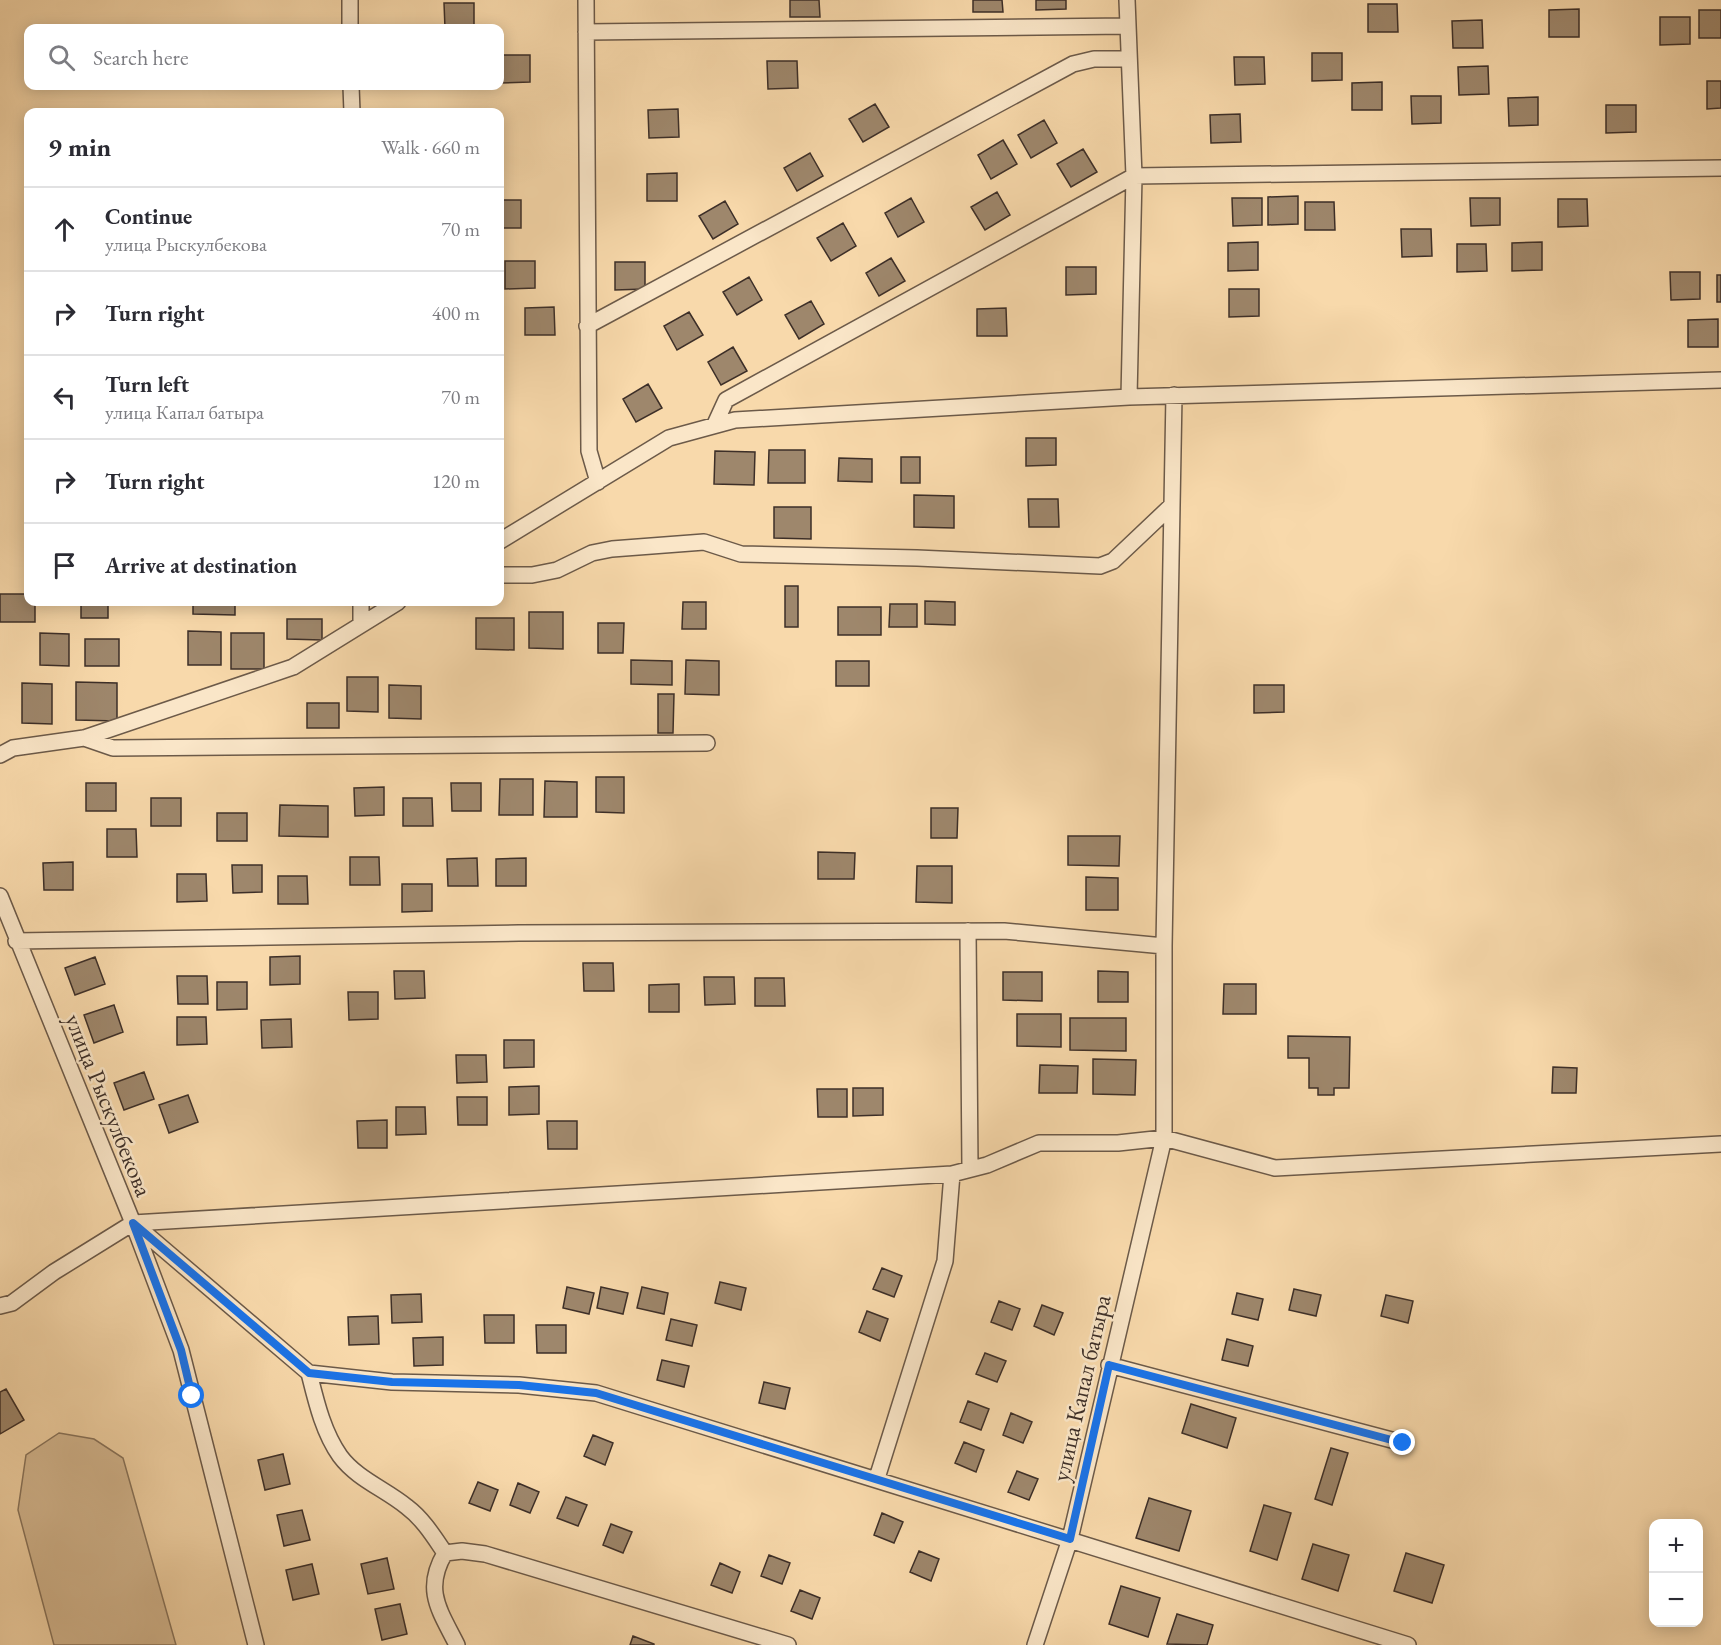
<!DOCTYPE html>
<html lang="en">
<head>
<meta charset="utf-8">
<style>
	body { margin:0; font-family:"EB Garamond",serif; background:#f7f7f7; color:#2b2b33 }
	.controls { position:absolute; right:18px; bottom:18px; display:grid; overflow:hidden; border-radius:12px; box-shadow:0 3px 15px #0003 }
	.controls button { width:54px; height:54px; display:grid; place-items:center; padding:0; border:0; border-bottom:2px solid #e1e1e2; background:#fff; color:#2b2b33; font:30px sans-serif }
	.stop { position:absolute; width:18px; height:18px; margin:-14px; border:4px solid #1a73e8; border-radius:50%; background:#fff }
	.stop.end { background:#1a73e8; border-color:#fff; box-shadow:0 2px 6px #0008 }
	.list { margin:0; padding:0; list-style:none }
	h2 { display:flex; justify-content:space-between; align-items:center; height:78px; margin:0; padding:0 24px; font-size:26px }
	h2 small { font-size:20px; font-weight:400; color:#7c7c81 }
	.list li { display:grid; grid-template-columns:39px 1fr auto; gap:18px; align-items:center; box-sizing:border-box; height:84px; padding:0 24px; border-top:2px solid #e1e1e2 }
	.list b { display:block; font-size:22px; white-space:nowrap }
	.list p { margin:0; font-size:20px; white-space:nowrap; color:#7c7c81 }
	.list em { font-size:20px; font-style:normal; color:#7c7c81 }
	.icon { flex:none; width:33px; height:33px; fill:none; stroke:currentColor; stroke-width:2; stroke-linecap:round; stroke-linejoin:round }
	.map { position:relative; flex:none; width:1721px; height:1645px; overflow:hidden }
	.search { position:absolute; background:#fff; box-shadow:0 3px 15px #0003; left:24px; top:24px; width:480px; height:66px; display:flex; align-items:center; gap:15px; box-sizing:border-box; padding:0 21px; border-radius:12px; color:#7c7c81; font-size:22px }
	.panel { position:absolute; background:#fff; box-shadow:0 3px 15px #0003; left:24px; top:108px; width:480px; height:498px; border-radius:12px }
	.map>svg:first-child { display:block }
	.green { fill:#d8bc95; stroke:#8a765e; stroke-width:1.5 }
	.building { fill:#9e876c; stroke:#3d2f28; stroke-width:1.5 }
	.lines { fill:none; stroke-linecap:round; stroke-linejoin:round }
	.minor-casing { stroke:#6c5a49; stroke-width:18 }
	.minor { stroke:#fae6c8; stroke-width:15 }
	.route { stroke:#1a73e8; stroke-width:8 }
	.labels { text-anchor:middle; dominant-baseline:central; stroke-width:5; stroke-linejoin:round; paint-order:stroke }
	.street-label { font-size:24px; fill:#3d2f28; stroke:#fae6c8 }
</style>
</head>
<body>
<div class="map">
<svg width="1721" height="1645" viewBox="0 0 1721 1645">
	<rect width="100%" height="100%" fill="#f8d9ab"/>
	<filter id="stains"><feTurbulence type="fractalNoise" baseFrequency=".00333" numOctaves="4"/><feColorMatrix values="0 0 0 0 .2 0 0 0 0 .09 0 0 0 0 .02 0 0 0 .5 -.17"/></filter>
	<radialGradient id="worn" r=".72"><stop offset=".6" stop-color="#630" stop-opacity="0"/><stop offset="1" stop-color="#630" stop-opacity=".3"/></radialGradient>
	<!-- green -->
	<path class="green" d="M59,1433L94,1439L123,1458L176,1645H54L18,1510L26,1455Z"/>
	<!-- building -->
	<path class="building" d="M790,0H819L820,17H790Z
		M973,0H1002L1003,12H973Z
		M1036,0H1066V9L1036,10Z
		M444,3H474V28H445Z
		M1368,4H1397L1398,32H1368Z
		M1579,9V37H1549V10Z
		M1699,10H1721V38H1699Z
		M1660,17H1690V44L1660,45Z
		M1482,20L1483,48H1453L1452,21Z
		M1312,53H1342V80L1312,81Z
		M500,55H530V82L500,83Z
		M1234,57H1264L1265,84L1235,85Z
		M767,61H797L798,88L768,89Z
		M1488,66L1489,94L1459,95L1458,67Z
		M1707,81H1721V108L1707,109Z
		M1382,82V110H1352V83Z
		M1411,96H1441V123L1412,124Z
		M1538,97V125L1509,126L1508,98Z
		M875,104L889,127L863,142L849,119Z
		M1606,105H1636V132L1606,133Z
		M678,109L679,137L649,138L648,110Z
		M1240,114L1241,142L1211,143L1210,115Z
		M1044,120L1057,143L1031,158L1018,135Z
		M1003,140L1017,164L991,179L978,155Z
		M1083,149L1097,172L1071,187L1057,164Z
		M810,153L823,176L797,191L784,168Z
		M677,173V201H647V174Z
		M997,192L1010,215L985,230L971,207Z
		M1298,196V224L1268,225V197Z
		M911,198L924,222L898,237L885,213Z
		M1232,198H1262V225L1233,226Z
		M1470,198H1500V225L1471,226Z
		M1558,199H1587L1588,226L1558,227Z
		M500,200H521V228H500Z
		M725,201L738,224L713,239L699,216Z
		M1305,202H1334L1335,230H1305Z
		M843,223L856,246L831,261L817,238Z
		M1401,229H1431L1432,256L1402,257Z
		M1258,242V270L1228,271V243Z
		M1542,242V270L1512,271V243Z
		M1457,244H1486L1487,271L1457,272Z
		M891,258L905,281L879,296L866,273Z
		M505,261H535V288L505,289Z
		M615,262H645V289L615,290Z
		M1066,267H1096V294L1066,295Z
		M1670,272H1700V299L1671,300Z
		M1717,275H1721V302H1717Z
		M749,277L762,300L737,315L723,292Z
		M1229,289H1259V316L1229,317Z
		M811,301L824,324L799,339L785,315Z
		M554,307L555,335H525V308Z
		M1006,308L1007,336H977V309Z
		M689,312L703,335L677,350L664,326Z
		M1718,319V347H1688V320Z
		M733,347L747,371L721,385L708,362Z
		M648,384L662,408L636,422L623,399Z
		M1026,438H1056V465L1026,466Z
		M769,450H805V483H768Z
		M715,451L755,452L754,485L714,484Z
		M901,457H920V483H901Z
		M839,458L872,459V482L838,481Z
		M914,495L954,496V528L914,527Z
		M1028,499H1058L1059,527H1029Z
		M774,507H811V539L774,538Z
		M785,586H798V627H785Z
		M0,594H28V602H35V622H0Z
		M925,601L955,602V625L925,624Z
		M81,602H108V618H81Z
		M193,602H235V615L193,614Z
		M683,602H706V629H682Z
		M890,604H917V627H889Z
		M838,607H881V635H838Z
		M529,612H563V649L529,648Z
		M476,618H514V650L476,649Z
		M287,619H322V640L287,639Z
		M598,623H624L623,653H598Z
		M188,631L221,632V665H188Z
		M40,633L69,634V666L40,665Z
		M231,633H264V669H231Z
		M85,639H119V666H85Z
		M631,660L672,661V685L631,684Z
		M686,660L719,661V695L685,694Z
		M836,661H869V686H836Z
		M347,677H378V712L347,711Z
		M76,682L117,683V721L76,720Z
		M22,683L52,684V724L22,723Z
		M389,685L421,686V719L389,718Z
		M1254,685H1284V712L1254,713Z
		M658,694H674L673,733H658Z
		M307,703H339V728H307Z
		M596,777H624V813L596,812Z
		M500,779H533V815H499Z
		M545,781L577,782V817H544Z
		M86,783H116V811H86Z
		M451,783H481V811H452Z
		M384,787V815L355,816L354,788Z
		M151,798H181V826H151Z
		M403,798H432L433,826H403Z
		M280,805L328,806V837L279,836Z
		M931,808H958L957,838H931Z
		M217,813H247V841H217Z
		M107,829H136L137,857H107Z
		M1068,836H1120L1119,866L1068,865Z
		M818,852L855,853L854,879H818Z
		M350,857H379L380,885H350Z
		M477,858L478,886H448L447,859Z
		M526,858V886H496V859Z
		M73,862V890H44L43,863Z
		M232,865H262V892L233,893Z
		M917,866H952V903L916,902Z
		M177,874H206L207,901L177,902Z
		M278,876H307L308,904H278Z
		M1086,877L1118,878V910H1086Z
		M402,884H432V911L402,912Z
		M300,956V984L270,985V957Z
		M95,957L105,984L75,995L65,968Z
		M583,963H613L614,991H584Z
		M394,971H424L425,998L395,999Z
		M1098,971L1128,972V1002H1098Z
		M1003,972H1042V1001L1003,1000Z
		M177,976H207L208,1004H178Z
		M704,977H734L735,1004L705,1005Z
		M755,978H784L785,1006H755Z
		M217,982H247V1009L217,1010Z
		M679,984V1012H649V985Z
		M1224,984H1256V1014H1223Z
		M348,992H378V1019L349,1020Z
		M114,1005L123,1032L94,1043L84,1015Z
		M1017,1014H1061V1047L1017,1046Z
		M177,1017H206L207,1044L177,1045Z
		M1070,1018H1126V1051L1070,1050Z
		M291,1019L292,1047L262,1048L261,1020Z
		M1288,1036L1350,1037L1349,1088H1334V1095H1318V1088H1309V1058H1288Z
		M504,1040H534V1067L504,1068Z
		M456,1055H486L487,1082L457,1083Z
		M1093,1059L1136,1060L1135,1095L1093,1094Z
		M1040,1065L1078,1066L1077,1093H1039Z
		M1553,1067L1577,1068L1576,1093H1552Z
		M144,1072L154,1099L124,1110L114,1083Z
		M539,1086V1114L509,1115V1087Z
		M853,1088H883V1115L853,1116Z
		M817,1089H847V1117H818Z
		M188,1095L198,1122L169,1133L159,1105Z
		M457,1097H487V1125H458Z
		M396,1107H425L426,1134L396,1135Z
		M387,1120V1148H358L357,1121Z
		M547,1121H577V1149H548Z
		M882,1268L902,1276L894,1297L873,1289Z
		M720,1282L746,1288L741,1310L715,1303Z
		M567,1287L594,1293L589,1314L563,1308Z
		M601,1287L628,1293L623,1314L597,1308Z
		M642,1287L668,1293L664,1314L637,1308Z
		M1294,1289L1321,1295L1316,1316L1289,1310Z
		M1237,1293L1263,1299L1258,1320L1232,1314Z
		M421,1294L422,1322L392,1323L391,1295Z
		M1386,1295L1413,1301L1408,1323L1381,1316Z
		M999,1301L1020,1309L1012,1330L991,1322Z
		M1042,1305L1063,1313L1054,1335L1034,1326Z
		M867,1311L888,1319L880,1341L859,1332Z
		M484,1315H514V1343H485Z
		M378,1316L379,1344L349,1345L348,1317Z
		M671,1319L697,1325L692,1346L666,1340Z
		M536,1325H566V1353H537Z
		M443,1337V1365L414,1366L413,1338Z
		M1227,1339L1253,1346L1248,1366L1222,1360Z
		M985,1353L1006,1361L997,1382L976,1374Z
		M662,1360L689,1366L684,1387L657,1380Z
		M764,1382L790,1388L785,1409L759,1403Z
		M6,1389L24,1420L0,1434V1392Z
		M968,1401L989,1409L981,1430L960,1422Z
		M1191,1404L1236,1418L1227,1448L1182,1433Z
		M1011,1413L1032,1422L1023,1443L1003,1435Z
		M593,1435L613,1443L605,1465L584,1456Z
		M964,1442L984,1450L976,1472L955,1463Z
		M1331,1448L1348,1453L1332,1505L1315,1499Z
		M283,1454L290,1484L265,1490L258,1460Z
		M1017,1471L1038,1479L1029,1500L1008,1492Z
		M478,1482L498,1490L490,1511L469,1503Z
		M518,1483L539,1492L530,1513L510,1505Z
		M566,1497L587,1505L578,1526L557,1518Z
		M1149,1498L1191,1511L1179,1551L1136,1538Z
		M1264,1505L1291,1513L1277,1560L1250,1551Z
		M302,1510L310,1540L284,1546L277,1515Z
		M882,1513L903,1522L894,1543L874,1535Z
		M611,1524L632,1532L623,1553L603,1545Z
		M1313,1544L1349,1555L1338,1591L1302,1579Z
		M919,1551L939,1559L931,1581L910,1572Z
		M1406,1553L1444,1565L1432,1603L1394,1591Z
		M769,1555L790,1563L782,1584L761,1576Z
		M387,1558L394,1589L368,1594L361,1564Z
		M720,1563L740,1572L732,1593L711,1585Z
		M312,1564L319,1594L293,1600L286,1570Z
		M1121,1586L1160,1598L1148,1637L1109,1624Z
		M800,1590L820,1598L812,1619L791,1611Z
		M400,1604L407,1634L382,1640L375,1609Z
		M1177,1614L1213,1625L1207,1645L1167,1644Z
		M633,1636L654,1644V1645H630Z"/>
	<g class="lines">
		<defs>
			<path id="minor" d="M350,0V28
				M586,0L589,451L598,482
				M1127,0L1134,176L1129,397
				M586,32L1128,26
				M351,86L352,112
				M587,326L1073,64L1094,59H1129
				M715,424L726,400L1134,176L1721,168
				M500,541L669,438L735,420L1129,397L1721,380
				M500,575H532L557,570L592,553L612,549L704,542L741,554L917,558L1100,566L1113,561L1170,507
				M361,602V624
				M84,738L113,748L707,743
				M0,755L13,748L84,738L293,667L398,602
				M0,896L133,1223L181,1350L256,1645
				M968,931L970,1168
				M16,941L519,933L1004,931L1164,946
				M133,1223L309,1373L392,1382L519,1385L596,1393L1408,1645
				M0,1306L12,1303L54,1272L133,1223L952,1174L987,1165L1039,1143H1118L1164,1138L1275,1168L1721,1144
				M1109,1365L1403,1443
				M309,1373C316,1401 323,1432 340,1456C357,1479 385,1489 407,1507C423,1519 434,1537 445,1553
				M877,1478L945,1261L952,1174
				M457,1645C440,1611 423,1590 445,1553L462,1551L485,1554L788,1645
				M1035,1645L1070,1539L1164,1138V946L1174,395"/>
		</defs>
		<!-- minor casing -->
		<use href="#minor" class="minor-casing"/>
		<!-- minor -->
		<use href="#minor" class="minor"/>
	</g>
	<g class="lines">
		<!-- route -->
		<path class="route" d="M192,1396L181,1350L133,1223L309,1373L392,1382L519,1385L596,1393L1070,1539L1109,1365L1403,1443"/>
	</g>
	<g class="labels">
		<!-- street labels -->
		<g class="street-label">
			<text transform="translate(109 1105) rotate(68)">улица Рыскулбекова</text>
			<text transform="translate(1081 1388) rotate(-77)">улица Капал батыра</text>
		</g>
	</g>
	<rect width="100%" height="100%" filter="url(#stains)"/>
	<rect width="100%" height="100%" fill="url(#worn)"/>
</svg>
<div class="controls">
<button>+</button>
<button>−</button>
</div>
<div class="stop" style="left:192px;top:1396px"></div>
<div class="stop end" style="left:1403px;top:1443px"></div>
<div class="search"><svg class="icon" aria-label="search" viewBox="0 0 24 24"><circle cx="10" cy="10" r="6"/><path d="M15 15l6 6"/></svg>Search here</div>
<section class="panel">
<h2>9 min<small>Walk · 660 m</small></h2>
<ul class="list">
<li><svg class="icon" aria-label="ahead" viewBox="0 0 24 24"><path d="M12 20V5M6 11l6-6 6 6"/></svg><div><b>Continue</b><p>улица Рыскулбекова</p></div><em>70 m</em></li>
<li><svg class="icon" aria-label="right" viewBox="0 0 24 24"><path d="M7 20v-9h11M14 6l5 5-5 5"/></svg><div><b>Turn right</b></div><em>400 m</em></li>
<li><svg class="icon" aria-label="left" viewBox="0 0 24 24"><path d="M17 20v-9H6M10 6l-5 5 5 5"/></svg><div><b>Turn left</b><p>улица Капал батыра</p></div><em>70 m</em></li>
<li><svg class="icon" aria-label="right" viewBox="0 0 24 24"><path d="M7 20v-9h11M14 6l5 5-5 5"/></svg><div><b>Turn right</b></div><em>120 m</em></li>
<li><svg class="icon" aria-label="arrive" viewBox="0 0 24 24"><path d="M6 21V4h12l-3 4 3 4H6"/></svg><div><b>Arrive at destination</b></div></li>
</ul>
</section>
</div>
</body>
</html>
